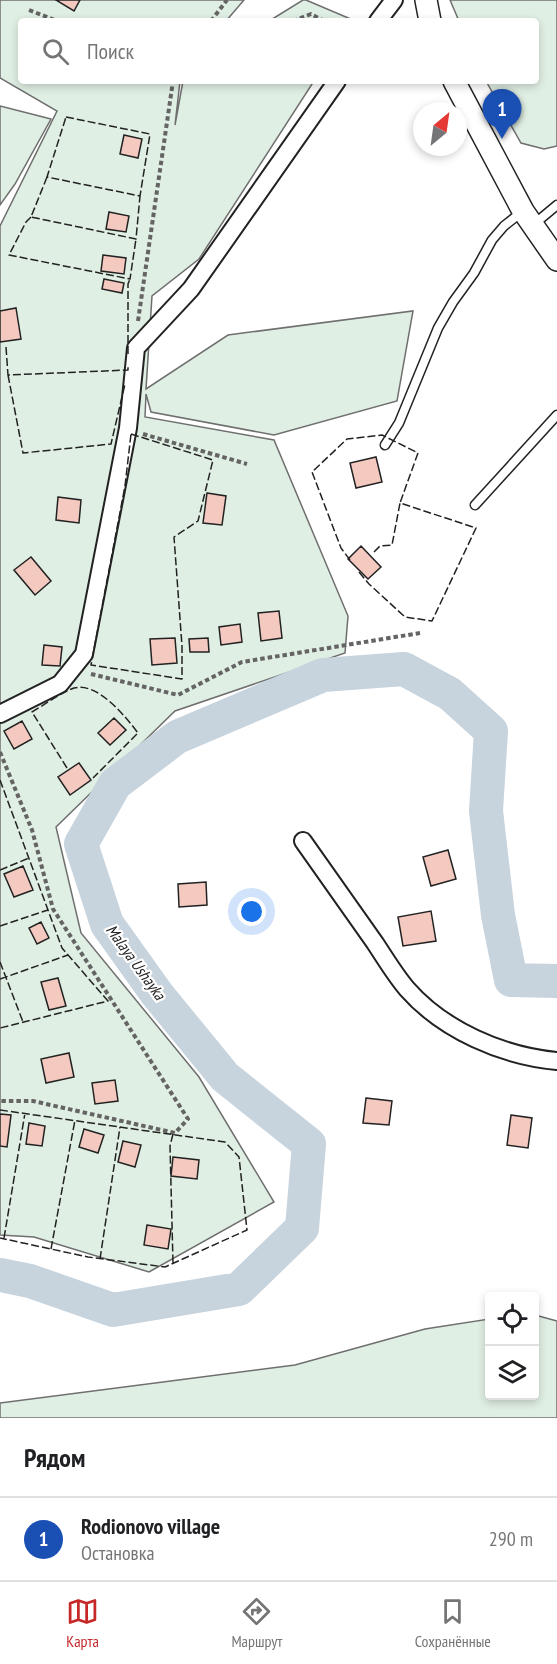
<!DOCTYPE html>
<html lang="ru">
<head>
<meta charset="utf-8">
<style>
	body { margin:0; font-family:"PT Sans Narrow",sans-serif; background:#f6f6f6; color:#202124 }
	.controls { position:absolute; right:18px; bottom:18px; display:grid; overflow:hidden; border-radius:6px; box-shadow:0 3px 9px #0003 }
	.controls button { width:54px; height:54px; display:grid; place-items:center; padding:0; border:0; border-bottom:2px solid #e0e0e0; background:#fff; color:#202124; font:30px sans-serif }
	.compass { position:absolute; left:413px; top:102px; width:54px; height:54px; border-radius:50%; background:#fff; box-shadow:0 3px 9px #0003; rotate:29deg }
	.you { position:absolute; left:252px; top:912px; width:21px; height:21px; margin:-15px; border:4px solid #fff; border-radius:50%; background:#1a73e8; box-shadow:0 0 0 9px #1a73e833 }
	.badge { display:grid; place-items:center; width:39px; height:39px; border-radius:50%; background:#c62828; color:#fff; font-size:20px; font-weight:700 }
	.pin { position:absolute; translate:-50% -50px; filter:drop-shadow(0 2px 3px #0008) }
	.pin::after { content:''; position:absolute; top:32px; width:21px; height:18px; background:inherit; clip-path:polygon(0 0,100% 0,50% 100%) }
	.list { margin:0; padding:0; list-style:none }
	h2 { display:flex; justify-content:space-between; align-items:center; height:78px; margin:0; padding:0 24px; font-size:26px }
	h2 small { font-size:20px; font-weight:400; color:#757577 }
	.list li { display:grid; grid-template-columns:39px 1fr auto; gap:18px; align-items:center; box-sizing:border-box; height:84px; padding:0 24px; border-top:2px solid #e0e0e0 }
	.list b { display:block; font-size:22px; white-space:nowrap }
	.list p { margin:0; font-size:20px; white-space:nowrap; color:#757577 }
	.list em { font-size:20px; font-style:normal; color:#757577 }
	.icon { flex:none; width:33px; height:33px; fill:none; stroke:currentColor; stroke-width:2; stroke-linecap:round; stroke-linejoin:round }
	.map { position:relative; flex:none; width:557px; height:1418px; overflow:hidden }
	.search { position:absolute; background:#fff; box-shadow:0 3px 9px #0003; left:18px; right:18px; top:18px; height:66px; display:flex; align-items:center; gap:15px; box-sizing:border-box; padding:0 21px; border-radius:6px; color:#757577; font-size:22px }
	.sheet { height:162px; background:#fff }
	nav { display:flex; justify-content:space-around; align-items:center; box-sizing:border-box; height:84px; border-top:2px solid #e0e0e0; background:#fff; font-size:16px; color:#757577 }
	nav a { display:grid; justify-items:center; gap:3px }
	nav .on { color:#c62828 }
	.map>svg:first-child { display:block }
	.green { fill:#e0efe3; stroke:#6f6f6f; stroke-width:1.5 }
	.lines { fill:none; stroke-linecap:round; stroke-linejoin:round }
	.river { stroke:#c7d3dd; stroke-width:34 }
	.building { fill:#f3c9c0; stroke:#222; stroke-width:1.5 }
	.service-casing { stroke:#222; stroke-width:11 }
	.minor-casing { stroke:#222; stroke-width:20 }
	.tertiary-casing { stroke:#222; stroke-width:24 }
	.path { stroke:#646464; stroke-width:4; stroke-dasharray:4.5 3; stroke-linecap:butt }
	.service { stroke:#fff; stroke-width:8 }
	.minor { stroke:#fff; stroke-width:16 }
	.tertiary { stroke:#fff; stroke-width:21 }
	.fence { stroke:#222; stroke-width:1.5; stroke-dasharray:8 3; stroke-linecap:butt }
	.labels { text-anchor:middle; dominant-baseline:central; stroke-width:4.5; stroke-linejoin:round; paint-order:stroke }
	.water-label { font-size:16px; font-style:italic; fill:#222; stroke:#fff }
</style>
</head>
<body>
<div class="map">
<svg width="557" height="1418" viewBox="0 0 557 1418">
	<rect width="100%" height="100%" fill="#fff"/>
	<!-- green -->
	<path class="green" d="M0,0H244L226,21H21V81H180L175,125L183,81H314L199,259L152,296L146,389L228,335L413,311L397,401L274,435L151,412L146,394L145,417L274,440L348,616L345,653L175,711L56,827L81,933L199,1077L274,1202L149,1272L34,1237L0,1235V226L57,111L0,78Z
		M303,0H306L353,20L269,21Z
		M450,0H557V146L544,149L521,143L486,81H536V21H459Z
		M0,106L51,119L15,184L0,205Z
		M535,1315L557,1321V1418H0V1403L295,1365L425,1329L489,1319L490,1396H534Z"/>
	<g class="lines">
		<!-- river -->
		<path class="river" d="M0,1275L30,1281L113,1310L239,1289L302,1228L309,1144L225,1077L157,994L107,924L81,844L115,784L177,737L323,675L404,669L450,694L491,731L486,811L498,915L511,980L557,981"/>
	</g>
	<!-- building -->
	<path class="building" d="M56,0H80L74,11Z
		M124,135L142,139L138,158L120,154Z
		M109,212L129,216L126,232L106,229Z
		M103,255L126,258L124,274L101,271Z
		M104,279L124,283L122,293L102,289Z
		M16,308L21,339L0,342V311Z
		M376,457L382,482L356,488L350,463Z
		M207,493L226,496L222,525L203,523Z
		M58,497L81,500L79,523L56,520Z
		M361,546L381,567L368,579L348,559Z
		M31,557L51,581L35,595L14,570Z
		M279,611L282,638L261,641L258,613Z
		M240,624L242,642L221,645L219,627Z
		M175,638L177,663L152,665L150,639Z
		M208,638L209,652H190L189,639Z
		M44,645L62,647L60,666L42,665Z
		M114,718L126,730L110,745L98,733Z
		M22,721L32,739L14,749L4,731Z
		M79,763L91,780L70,795L58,777Z
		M448,850L456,879L431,886L423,857Z
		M23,866L33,890L14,897L4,874Z
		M206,882L207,905L179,907L178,884Z
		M431,911L436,941L403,946L398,917Z
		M41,922L49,938L37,944L29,928Z
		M58,978L66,1006L49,1010L41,982Z
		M69,1053L74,1077L46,1083L41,1059Z
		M115,1080L118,1101L95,1104L92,1083Z
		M366,1098L392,1101L389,1125L363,1123Z
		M0,1114L11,1115L7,1147L0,1146Z
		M511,1115L532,1118L528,1148L507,1145Z
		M29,1123L45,1126L42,1146L26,1144Z
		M84,1129L104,1135L98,1153L79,1147Z
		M123,1141L141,1145L135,1167L118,1162Z
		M173,1157L199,1160L197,1179L171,1176Z
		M147,1225L171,1229L168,1249L144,1245Z"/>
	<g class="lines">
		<defs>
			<path id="service" d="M533,225L557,205
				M385,445L399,423L438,328L453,302L474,273L492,240L504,226L523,211
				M475,505L557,415"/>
			<path id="minor" d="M378,21L394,0
				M0,714L60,684L84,654L128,428L136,348L191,289L337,81
				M303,841C327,875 351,909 375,943C385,958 395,975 407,989C443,1030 502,1056 557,1061"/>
			<path id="tertiary" d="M426,0L430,21
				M454,81L523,211L557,260"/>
		</defs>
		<!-- service casing -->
		<use href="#service" class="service-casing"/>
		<!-- minor casing -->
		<use href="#minor" class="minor-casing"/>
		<!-- tertiary casing -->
		<use href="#tertiary" class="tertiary-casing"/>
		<!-- path -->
		<path class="path" d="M29,10L57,21
			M211,21L227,0
			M293,21L311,14L324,21
			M138,321L173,81
			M143,434L247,464
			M91,674L178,695L242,662L420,633
			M0,752L32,830L53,909L188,1119L175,1133L33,1101H0"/>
		<!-- service -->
		<use href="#service" class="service"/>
		<!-- minor -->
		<use href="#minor" class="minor"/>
		<!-- tertiary -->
		<use href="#tertiary" class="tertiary"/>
		<!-- fence -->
		<path class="fence" d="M66,117L150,134L140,196L47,177Z
			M47,177L31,217L136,239L140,196
			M31,217L26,222L9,255L130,279L136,239
			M6,347L8,375L128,370V366
			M128,354V284L130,279
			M8,375L23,453L111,444L125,384
			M131,434L213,460L198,521L174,537L182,646V679L91,665L125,486Z
			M350,560L341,548L312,472L347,439L382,435L418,453L400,503
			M359,572L369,584L405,617L432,621L476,528L400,503L392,545L380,546L374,552
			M67,768L32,712C44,705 62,692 74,688C98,682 125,716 138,733L93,778
			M0,780L62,948L108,1001L0,1028
			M0,870L29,858
			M0,926L48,910
			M0,962L23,1022
			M0,979L68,955
			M0,1110L225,1142L239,1157L247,1230L165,1267L88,1257L0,1238
			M173,1134L170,1146L173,1263
			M4,1238L25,1113
			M51,1249L75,1120
			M100,1259L120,1127"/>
	</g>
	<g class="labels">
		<!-- water labels -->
		<g class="water-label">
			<text transform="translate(136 962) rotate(54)">Malaya Ushayka</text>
		</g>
	</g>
</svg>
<div class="controls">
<button><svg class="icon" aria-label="locate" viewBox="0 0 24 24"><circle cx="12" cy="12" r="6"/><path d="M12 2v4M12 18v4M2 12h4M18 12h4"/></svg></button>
<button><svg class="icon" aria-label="layers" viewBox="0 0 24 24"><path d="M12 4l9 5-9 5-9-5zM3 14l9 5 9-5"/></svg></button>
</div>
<svg class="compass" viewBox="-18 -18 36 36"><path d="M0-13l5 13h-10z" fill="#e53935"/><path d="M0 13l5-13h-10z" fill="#757577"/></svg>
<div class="you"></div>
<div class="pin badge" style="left:502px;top:139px;background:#1a4fb4">1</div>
<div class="search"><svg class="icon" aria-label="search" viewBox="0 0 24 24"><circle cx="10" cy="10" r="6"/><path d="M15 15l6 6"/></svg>Поиск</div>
</div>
<section class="sheet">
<h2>Рядом<small></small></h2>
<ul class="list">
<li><span class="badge" style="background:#1a4fb4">1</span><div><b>Rodionovo village</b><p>Остановка</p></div><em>290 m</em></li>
</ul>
</section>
<nav>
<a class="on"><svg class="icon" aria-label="map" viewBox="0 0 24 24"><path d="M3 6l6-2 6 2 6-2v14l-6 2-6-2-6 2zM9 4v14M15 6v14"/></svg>Карта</a>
<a><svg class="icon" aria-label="directions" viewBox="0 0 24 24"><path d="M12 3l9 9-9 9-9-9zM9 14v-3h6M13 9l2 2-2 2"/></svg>Маршрут</a>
<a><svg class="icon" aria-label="saved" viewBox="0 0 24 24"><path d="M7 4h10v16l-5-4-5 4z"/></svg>Сохранённые</a>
</nav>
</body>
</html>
